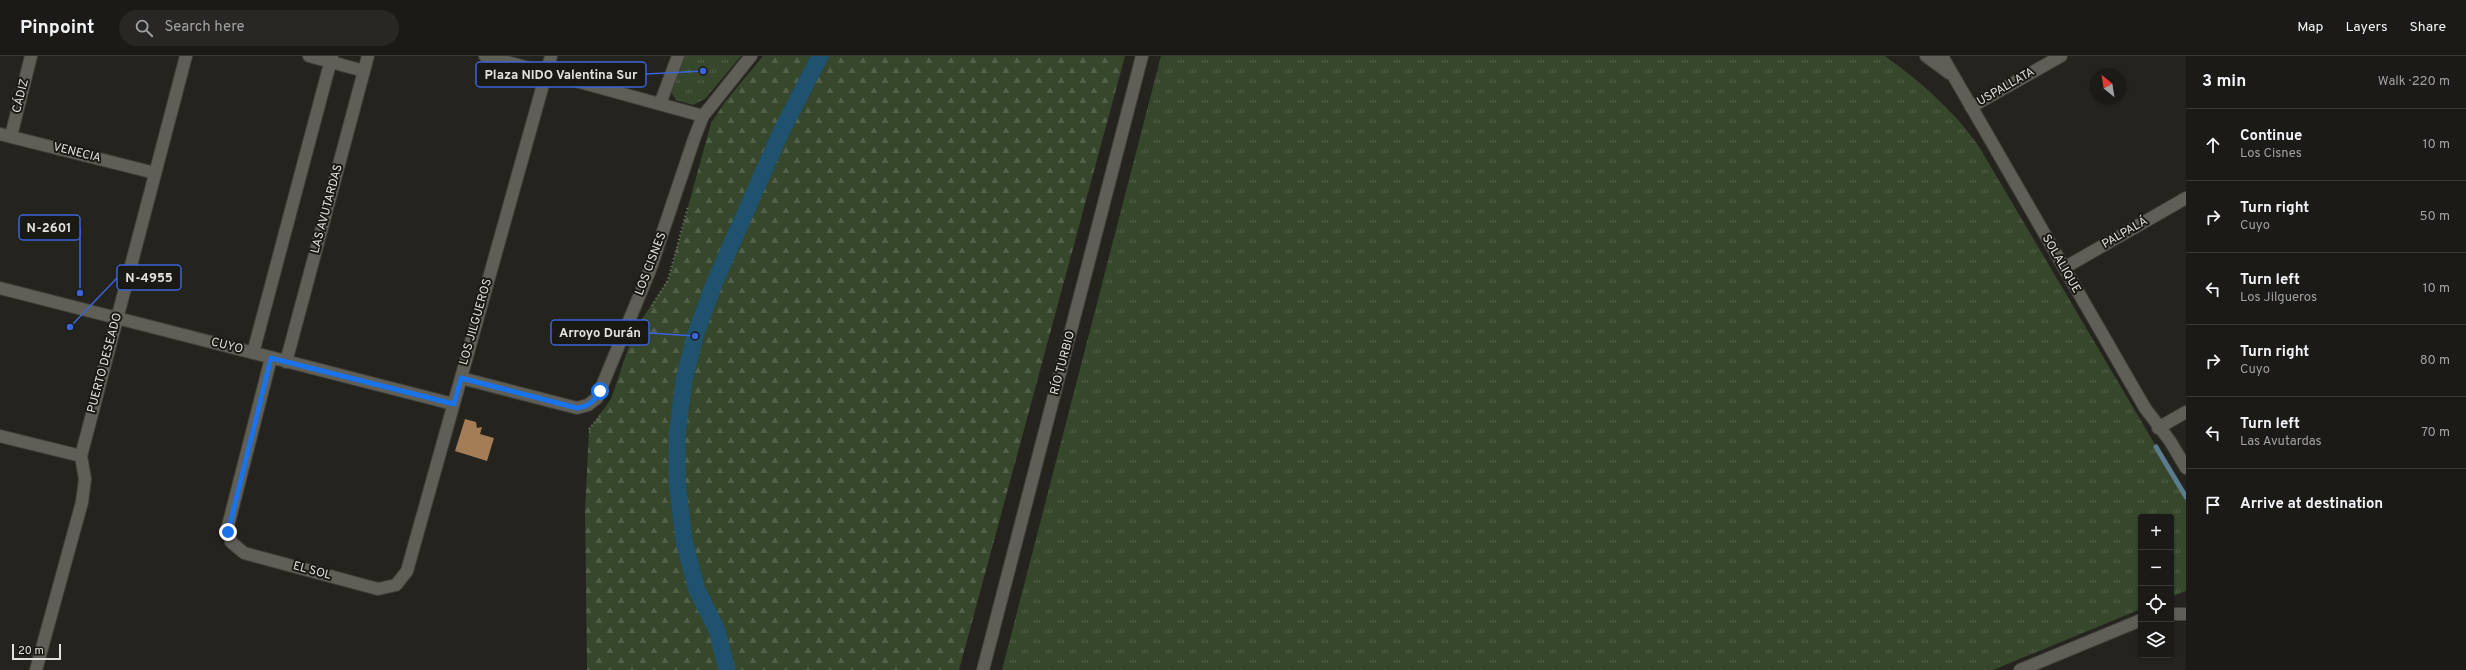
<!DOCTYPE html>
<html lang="en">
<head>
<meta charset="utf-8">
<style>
	body { margin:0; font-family:Overpass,sans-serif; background:#282723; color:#f1f3f6 }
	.controls { position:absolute; right:12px; bottom:12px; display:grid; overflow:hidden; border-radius:4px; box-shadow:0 1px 3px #0004 }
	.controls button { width:36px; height:36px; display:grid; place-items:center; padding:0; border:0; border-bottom:1px solid #393835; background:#1b1a16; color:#f1f3f6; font:20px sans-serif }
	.compass { position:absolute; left:2090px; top:12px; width:36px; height:36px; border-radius:50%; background:#1b1a16; box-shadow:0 1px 3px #0004; rotate:330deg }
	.scale { position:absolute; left:12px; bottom:10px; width:49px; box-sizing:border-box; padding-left:4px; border:2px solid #e2e1dd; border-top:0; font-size:11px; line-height:14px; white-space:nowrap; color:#e2e1dd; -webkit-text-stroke:3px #1a1914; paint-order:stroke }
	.stop { position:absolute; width:12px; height:12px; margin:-9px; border:3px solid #1a73e8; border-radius:50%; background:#fff }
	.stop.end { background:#1a73e8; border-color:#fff; box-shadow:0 1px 4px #0008 }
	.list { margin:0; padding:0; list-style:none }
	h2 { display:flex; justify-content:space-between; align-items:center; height:52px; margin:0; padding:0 16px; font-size:17px }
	h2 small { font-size:13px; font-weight:400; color:#a0a1a1 }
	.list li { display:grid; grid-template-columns:26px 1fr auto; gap:12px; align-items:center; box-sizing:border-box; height:72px; padding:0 16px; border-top:1px solid #393835 }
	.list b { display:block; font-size:15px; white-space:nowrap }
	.list p { margin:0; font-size:13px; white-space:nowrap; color:#a0a1a1 }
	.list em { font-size:13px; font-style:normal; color:#a0a1a1 }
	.icon { flex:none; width:22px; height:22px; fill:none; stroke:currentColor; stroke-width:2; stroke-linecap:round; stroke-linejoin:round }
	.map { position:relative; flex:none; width:2186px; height:614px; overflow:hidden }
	header { display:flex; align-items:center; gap:24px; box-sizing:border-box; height:56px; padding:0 20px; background:#1b1a16; border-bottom:1px solid #393835 }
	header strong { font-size:19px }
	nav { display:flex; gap:22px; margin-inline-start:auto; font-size:14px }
	.search { width:280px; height:36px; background:#282723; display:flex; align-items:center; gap:10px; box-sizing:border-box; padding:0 14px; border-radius:22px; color:#a0a1a1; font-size:15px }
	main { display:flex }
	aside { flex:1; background:#1b1a16 }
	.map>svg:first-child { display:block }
	.grass { fill:url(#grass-tufts) }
	.forest { fill:url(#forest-firs) }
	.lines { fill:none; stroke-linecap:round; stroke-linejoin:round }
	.stream { stroke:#597d8f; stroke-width:5 }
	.canal { stroke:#1e526e; stroke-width:17 }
	.building { fill:#a27d55 }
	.street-casing { stroke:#403f3a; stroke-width:14 }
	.secondary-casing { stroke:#403f3a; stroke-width:14 }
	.path { stroke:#72716b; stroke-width:2.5; stroke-dasharray:1 3; stroke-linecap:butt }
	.street { stroke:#5f5e57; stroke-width:12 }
	.secondary { stroke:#5f5e57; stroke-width:12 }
	.route { stroke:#1a73e8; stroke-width:5 }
	.labels { text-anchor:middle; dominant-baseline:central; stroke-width:4; stroke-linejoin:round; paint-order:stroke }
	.street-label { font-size:12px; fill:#e2e1dd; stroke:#1a1914 }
	.leader { fill:none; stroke:#3b64d9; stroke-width:1.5 }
	.callout-dot { fill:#3b64d9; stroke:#1a1914; stroke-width:1.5 }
	.callout { fill:#1a1914; stroke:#3b64d9; stroke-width:1.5 }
	.callout-label { font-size:13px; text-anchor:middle; font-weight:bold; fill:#e2e1dd }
</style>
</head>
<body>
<header>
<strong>Pinpoint</strong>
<div class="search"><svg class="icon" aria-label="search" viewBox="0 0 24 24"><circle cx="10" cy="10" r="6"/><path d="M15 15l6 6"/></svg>Search here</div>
<nav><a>Map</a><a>Layers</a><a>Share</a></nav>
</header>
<main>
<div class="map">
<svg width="2186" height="614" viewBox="0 0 2186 614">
	<defs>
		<pattern id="grass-tufts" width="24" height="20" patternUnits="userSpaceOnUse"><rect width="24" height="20" fill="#36472c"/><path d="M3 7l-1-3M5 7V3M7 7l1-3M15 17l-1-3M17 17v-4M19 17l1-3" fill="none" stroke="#53614a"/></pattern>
		<pattern id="forest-firs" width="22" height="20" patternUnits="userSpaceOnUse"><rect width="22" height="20" fill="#36472c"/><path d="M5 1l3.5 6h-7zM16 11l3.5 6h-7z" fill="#53614a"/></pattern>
	</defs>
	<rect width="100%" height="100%" fill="#24231d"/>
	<!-- grass -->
	<path class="grass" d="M684,0H741L705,43L693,49L676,44L671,36Z
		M1161,0H1885C1921,26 1952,53 1978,89L2186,441V535L2171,541V461H2141V553L1993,614H1002Z"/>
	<!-- forest -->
	<path class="forest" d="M763,0H1125L959,614H587L585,456L589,373L611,343L634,275L668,224L711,67L725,46Z"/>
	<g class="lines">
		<!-- stream -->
		<path class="stream" d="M2156,391L2186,441"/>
		<!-- canal -->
		<path class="canal" d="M727,614L717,574L697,534L684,485L677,425V379L684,324L695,280L714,228L780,78L820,0"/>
	</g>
	<!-- building -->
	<path class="building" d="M465,363L476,366L477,372L482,371L480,378L494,382L487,405L455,395Z"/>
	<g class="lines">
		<defs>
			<path id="street" d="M309,0L364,15
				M485,0L703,60
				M660,48L678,0
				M1971,51L2061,0
				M0,78L155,117
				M11,80L31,0
				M2064,212L2186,142
				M117,262L453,348
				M253,297L332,0
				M271,302L228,470L231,486L244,497L378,533L396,529L407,515L551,0
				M286,306L368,0
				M461,322L577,352L588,349L597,342L650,214L694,83L703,60L751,0
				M0,380L81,400
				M2171,558H2186
				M983,614L1142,0
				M2020,614L2141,564"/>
			<path id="secondary" d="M1926,0L1949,17
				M1942,0L2145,352L2170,385L2186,412
				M0,232L117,262
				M2158,372L2186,356
				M36,614L82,446L85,423L81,400L186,0"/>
		</defs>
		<!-- street casing -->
		<use href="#street" class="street-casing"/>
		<!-- secondary casing -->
		<use href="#secondary" class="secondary-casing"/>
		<!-- path -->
		<path class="path" d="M652,250L668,224L688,150
			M589,373L600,360"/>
		<!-- street -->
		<use href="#street" class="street"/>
		<!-- secondary -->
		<use href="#secondary" class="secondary"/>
	</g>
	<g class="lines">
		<!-- route -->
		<path class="route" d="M228,476L271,302L454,348L461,322L577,352C588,351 595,345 600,335"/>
	</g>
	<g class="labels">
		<!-- street labels -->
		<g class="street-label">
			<text transform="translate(2006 31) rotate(-30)">USPALLATA</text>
			<text transform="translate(21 40) rotate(-76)">CÁDIZ</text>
			<text transform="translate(77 97) rotate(14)">VENECIA</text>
			<text transform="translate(327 153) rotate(-75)">LAS AVUTARDAS</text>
			<text transform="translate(2125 177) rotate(-30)">PALPALÁ</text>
			<text transform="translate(651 208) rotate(-69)">LOS CISNES</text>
			<text transform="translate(2061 208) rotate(60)">SOLALIQUE</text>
			<text transform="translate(476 266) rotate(-74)">LOS JILGUEROS</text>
			<text transform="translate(227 290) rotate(14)">CUYO</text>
			<text transform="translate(105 307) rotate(-75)">PUERTO DESEADO</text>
			<text transform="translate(1063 307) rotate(-75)">RÍO TURBIO</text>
			<text transform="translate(312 515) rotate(15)">EL SOL</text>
		</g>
	</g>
	<!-- callouts -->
	<path class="leader" d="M703 15L646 18M80 237L80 171M70 271L117 222M695 280L649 277"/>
	<g class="callout-dot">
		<circle cx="703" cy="15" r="4"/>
		<circle cx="80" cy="237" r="4"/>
		<circle cx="70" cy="271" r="4"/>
		<circle cx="695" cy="280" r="4"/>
	</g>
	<g class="callout">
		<rect x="476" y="6" width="170" height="25" rx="4"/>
		<rect x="19" y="159" width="61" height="25" rx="4"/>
		<rect x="117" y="209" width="64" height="25" rx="4"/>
		<rect x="551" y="264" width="98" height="25" rx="4"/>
	</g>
	<g class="callout-label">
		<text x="561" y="23">Plaza NIDO Valentina Sur</text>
		<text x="49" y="176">N-2601</text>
		<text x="149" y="226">N-4955</text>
		<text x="600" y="281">Arroyo Durán</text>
	</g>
</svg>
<div class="controls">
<button>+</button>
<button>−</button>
<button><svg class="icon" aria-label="locate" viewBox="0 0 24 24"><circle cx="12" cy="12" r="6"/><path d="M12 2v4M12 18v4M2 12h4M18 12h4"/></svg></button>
<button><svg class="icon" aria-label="layers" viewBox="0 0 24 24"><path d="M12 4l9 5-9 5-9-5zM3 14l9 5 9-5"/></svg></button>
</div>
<svg class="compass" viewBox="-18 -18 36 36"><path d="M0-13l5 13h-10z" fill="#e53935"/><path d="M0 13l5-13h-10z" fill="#a0a1a1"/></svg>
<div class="scale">20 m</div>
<div class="stop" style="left:600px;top:335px"></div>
<div class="stop end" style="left:228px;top:476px"></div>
</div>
<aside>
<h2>3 min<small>Walk · 220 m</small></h2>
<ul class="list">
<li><svg class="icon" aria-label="ahead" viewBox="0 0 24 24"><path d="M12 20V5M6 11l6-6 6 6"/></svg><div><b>Continue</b><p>Los Cisnes</p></div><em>10 m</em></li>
<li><svg class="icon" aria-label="right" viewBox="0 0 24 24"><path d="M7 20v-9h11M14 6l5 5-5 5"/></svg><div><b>Turn right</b><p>Cuyo</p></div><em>50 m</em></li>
<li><svg class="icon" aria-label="left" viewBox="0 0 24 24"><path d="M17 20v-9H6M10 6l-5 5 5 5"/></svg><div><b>Turn left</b><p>Los Jilgueros</p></div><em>10 m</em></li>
<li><svg class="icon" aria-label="right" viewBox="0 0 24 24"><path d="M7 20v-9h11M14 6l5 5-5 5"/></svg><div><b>Turn right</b><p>Cuyo</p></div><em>80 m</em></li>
<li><svg class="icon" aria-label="left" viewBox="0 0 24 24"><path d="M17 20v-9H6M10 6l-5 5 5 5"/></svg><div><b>Turn left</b><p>Las Avutardas</p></div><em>70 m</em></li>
<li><svg class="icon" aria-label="arrive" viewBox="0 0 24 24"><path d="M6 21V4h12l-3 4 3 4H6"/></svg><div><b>Arrive at destination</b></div></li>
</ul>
</aside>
</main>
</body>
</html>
